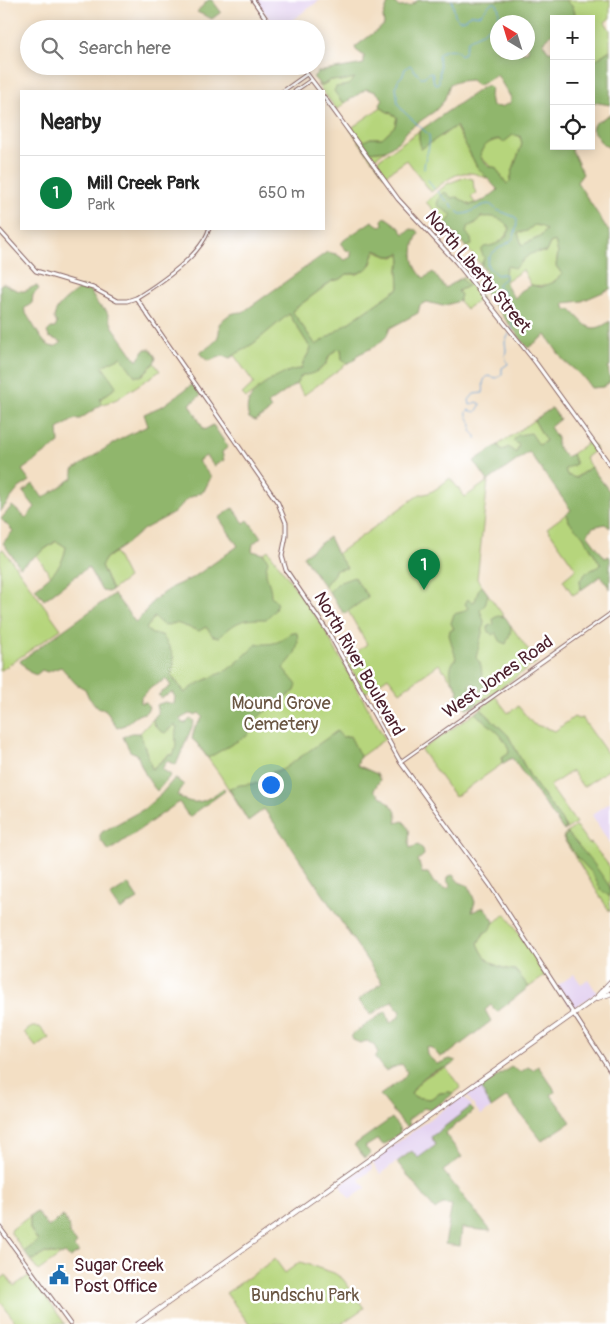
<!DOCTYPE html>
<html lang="en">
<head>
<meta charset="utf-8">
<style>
	body { margin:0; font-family:Pangolin,sans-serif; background:#f2f2f2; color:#222 }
	.controls { position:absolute; right:15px; top:15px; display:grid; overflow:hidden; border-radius:0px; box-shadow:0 2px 12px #0003 }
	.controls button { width:45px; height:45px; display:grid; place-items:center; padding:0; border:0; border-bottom:1px solid #e0e0e0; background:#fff; color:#222; font:25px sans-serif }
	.compass { position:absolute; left:490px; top:15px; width:45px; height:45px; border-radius:50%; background:#fff; box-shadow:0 2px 12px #0003; rotate:322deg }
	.you { position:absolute; left:270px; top:784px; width:18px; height:18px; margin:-12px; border:4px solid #fff; border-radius:50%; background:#1a73e8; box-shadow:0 0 0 8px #1a73e833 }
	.badge { display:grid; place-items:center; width:32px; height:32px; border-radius:50%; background:#0b8043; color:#fff; font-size:16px; font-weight:700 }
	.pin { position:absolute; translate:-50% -41px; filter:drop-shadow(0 1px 2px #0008) }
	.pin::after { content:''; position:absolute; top:26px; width:18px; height:15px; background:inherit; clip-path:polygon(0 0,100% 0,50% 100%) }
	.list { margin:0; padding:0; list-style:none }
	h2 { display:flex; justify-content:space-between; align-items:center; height:65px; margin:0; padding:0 20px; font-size:21px }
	h2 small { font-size:16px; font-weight:400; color:#767676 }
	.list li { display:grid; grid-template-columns:32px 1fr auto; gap:15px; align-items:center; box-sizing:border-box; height:75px; padding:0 20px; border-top:1px solid #e0e0e0 }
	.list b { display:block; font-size:19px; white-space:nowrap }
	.list p { margin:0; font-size:16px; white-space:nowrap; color:#767676 }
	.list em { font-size:16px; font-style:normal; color:#767676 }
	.icon { flex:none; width:28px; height:28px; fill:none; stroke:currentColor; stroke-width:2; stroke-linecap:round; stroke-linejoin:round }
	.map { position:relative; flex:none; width:610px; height:1324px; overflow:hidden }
	.search { position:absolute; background:#fff; box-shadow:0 2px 12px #0003; left:20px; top:20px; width:305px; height:55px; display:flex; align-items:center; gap:12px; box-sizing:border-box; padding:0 18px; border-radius:28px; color:#767676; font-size:19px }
	.panel { position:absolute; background:#fff; box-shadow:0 2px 12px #0003; left:20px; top:90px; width:305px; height:140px; border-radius:0px }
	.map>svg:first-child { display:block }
	.built { fill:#e4d3f1 }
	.green { fill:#b6d57c; stroke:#807a54 }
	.forest { fill:#90b66c; stroke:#6d6a4c; fill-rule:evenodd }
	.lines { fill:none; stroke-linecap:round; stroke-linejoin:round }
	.stream { stroke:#66a0d6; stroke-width:1 }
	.tertiary-casing { stroke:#856261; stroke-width:4.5 }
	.secondary-casing { stroke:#856261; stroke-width:5 }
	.primary-casing { stroke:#856261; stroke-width:5.5 }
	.tertiary { stroke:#fff; stroke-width:2.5 }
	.secondary { stroke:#fff; stroke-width:3 }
	.primary { stroke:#fff; stroke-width:4 }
	.labels { text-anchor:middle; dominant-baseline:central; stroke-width:5; stroke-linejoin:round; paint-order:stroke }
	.street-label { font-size:18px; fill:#4a1f2b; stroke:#fff }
	.park-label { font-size:18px; fill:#6a5643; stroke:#fff }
	.poi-label { font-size:18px; fill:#4a1f2b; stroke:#fff; text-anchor:start }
</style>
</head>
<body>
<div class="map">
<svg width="610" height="1324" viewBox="0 0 610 1324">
	<rect width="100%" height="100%" fill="#fff"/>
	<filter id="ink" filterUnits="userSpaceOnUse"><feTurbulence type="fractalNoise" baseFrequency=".02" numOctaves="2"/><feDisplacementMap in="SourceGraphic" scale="10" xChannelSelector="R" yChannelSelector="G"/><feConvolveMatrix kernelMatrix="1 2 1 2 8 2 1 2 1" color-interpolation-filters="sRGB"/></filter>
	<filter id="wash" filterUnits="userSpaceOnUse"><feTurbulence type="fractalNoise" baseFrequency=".0096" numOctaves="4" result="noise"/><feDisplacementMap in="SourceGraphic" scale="20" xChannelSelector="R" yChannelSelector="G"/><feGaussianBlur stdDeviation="1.12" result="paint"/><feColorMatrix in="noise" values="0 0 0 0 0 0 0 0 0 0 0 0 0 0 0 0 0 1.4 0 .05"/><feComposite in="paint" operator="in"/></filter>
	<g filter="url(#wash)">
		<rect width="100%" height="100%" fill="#f3dfc4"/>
		<!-- built -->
		<path class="built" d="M258,0H320L280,29H277L256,1Z
			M610,802V844L592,815Z
			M574,974L581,984L588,979L597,993L573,1008L570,1006L557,986Z
			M479,1085L485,1093L491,1108L481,1115L467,1096L468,1093Z
			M461,1097H464L472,1106L431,1137L436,1144L418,1159L411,1151L380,1174L372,1162L373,1160Z
			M368,1164H370L373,1169L359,1179L366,1188L350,1199L342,1189L341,1184Z"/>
		<!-- green -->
		<path class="green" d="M565,0H610V18L605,22L610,30V50L591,63V19H573L575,13L572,6Z
			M356,77L348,85L340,87L341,101L345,103L337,110L317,84L321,86L331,80L342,81Z
			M381,107C384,112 393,113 397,117L395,126L382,138H370L369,152L386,150L372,160L350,129Z
			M455,126L477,167L489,179C483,177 476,173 470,173C455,171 442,184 431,192L407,160L384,176L375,162L419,131V139L442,136Z
			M513,134L520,136L522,144L513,169L510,181L507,184L480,156C481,142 496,139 508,139Z
			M465,177L473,179L474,189L477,193L471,197L475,203L470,205L457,197L453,215L446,224L426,202L447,184Z
			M495,216L505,221L510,229C503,243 487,249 481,265L466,247L471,245L466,232L468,226L477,223L481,217Z
			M534,225L541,226L546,230L540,237L522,245L518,233L527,231Z
			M555,241L558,253L556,266L562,274C553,284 545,287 531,285L523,270L506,281L504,273L507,266L521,263L528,254L535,252H546L550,243Z
			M375,250L387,256L394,257L400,253L401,262L398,268L399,288L316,346L292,311L332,281L341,279L347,274H358L371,264Z
			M464,276L482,298L466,309L459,301L461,295L458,291L467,286L461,278Z
			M289,313L311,349L304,361L301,370C282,368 261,388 246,398L242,394L254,383L234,355L254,343Z
			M341,348L342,360L348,363L304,395L296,384C298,381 300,376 304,374C315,369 327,371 329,356L336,350Z
			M121,356L142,376L154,363L160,371L117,399L101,405L100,399L114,389L102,366Z
			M534,420L546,441L539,445H519L516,453L502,451L498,445Z
			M590,441L596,449L585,458L591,467L575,478L567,475L565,469L575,464L572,454Z
			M450,478L465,497L488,481L477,579L537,662L472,708L439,664L400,692L388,677L365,693L346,660L367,644L348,611L368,597L338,583L329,592L324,586L333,574L335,570L347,568L337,554L420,494C430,496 442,484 450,478Z
			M566,514L570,523L583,536L601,565L580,580L581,590L573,595L563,580L576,569L547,528Z
			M57,541L66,547C64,559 60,568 51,576L36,555Z
			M3,549L61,629L0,671V551Z
			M268,550L322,625L385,739L272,820L264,809L248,821L220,775L196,742L192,739L195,727L203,717L145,640L152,634L145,629L154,617L164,625Z
			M115,552L128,578L112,590L101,566L106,558Z
			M495,696L508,713L518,706L533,724L555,731L574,717L578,719L582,718L610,757V769L583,787L572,771L550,786L576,823L564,831L566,827L531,778L508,735L481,709Z
			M475,713C488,725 505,733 510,752L502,757V764L455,797L421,750Z
			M153,719L154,725L170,730L174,724L177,727C176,737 178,747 173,755H168L152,769L140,733Z
			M576,826L589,844L591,843L610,867V912L563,838L564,835Z
			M506,914L545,976L529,987L515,970C498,969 484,961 478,943C485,931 494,921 506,914Z
			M32,1027H40L49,1038L36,1047L24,1032Z
			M446,1068L461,1088L453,1094L450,1092L440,1093L430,1099L414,1097L411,1094C418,1080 431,1072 446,1068Z
			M30,1216V1229L39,1241L24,1252L11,1233V1230Z
			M45,1253L61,1255L38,1271L30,1260L36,1259Z
			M275,1259L285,1273L300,1262L334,1273L343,1279L364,1308L341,1324H249L226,1293Z
			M6,1275L14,1286L30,1275L65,1324H17L0,1301V1280Z"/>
		<!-- forest -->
		<path class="forest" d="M208,0H212L221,12L212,19L197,12Z
			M418,0H565L572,6L575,13L573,19H554V31L543,43L548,51L554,52V146H570L583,174L577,182L610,233V289L582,301L564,303L566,310H571C584,322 589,337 610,321V366L608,367L610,382L603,387L591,388L583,377L563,360L546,335L528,348L476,282L486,272L481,265L484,258L481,251L484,247C497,245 505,241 510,229C502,217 494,216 481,217L477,222L468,227L466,232L471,239L472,245L466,247L446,224L452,215L437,205L439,197L445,192L452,198L457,197L470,205L485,200L498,190L477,167L456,126L421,149L419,139V131L483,87L488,85L491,88L490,96L492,106L501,107L510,103L511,98L497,75L478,86L471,80L460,81L450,84L444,101L435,111L409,129L399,141L386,150L369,152L364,148L362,142L370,138H382L395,126L397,117C391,112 384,112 380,105L383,99L376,92L366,89L345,103L341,101L334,91L336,87L348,85L355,78L342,81L331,80L321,86L313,77L318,72L364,64V56L356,50L355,47L384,25L383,17L388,3L394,2L399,7L410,6ZM498,22H528V52H498ZM513,135L520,136L522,144L513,169L510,181L507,184L495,167H489L480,157C481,146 489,142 498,139L504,142ZM534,225L541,226L546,230L540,237L522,245L518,233L527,231ZM555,241L558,253L556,266L562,274L554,282L541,287L531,285L521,291L515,298C507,290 502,277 507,266L515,268C529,256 526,252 546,252L550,243Z
			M610,50V105L593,102L591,103V63Z
			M610,114V148L602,144L592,129L594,124Z
			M385,217L399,227L404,234L411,229L417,230L419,233C410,247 411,267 424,278L433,272L445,288L461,278L468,286L458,291L461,295L459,301L443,306L427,302L420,305L418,313L390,328L386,337L376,346L357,355L355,360L348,363L342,360L341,349L336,350L329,356C327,367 313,376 302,375L296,384L268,404L271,409L266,414L255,421L249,418C241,397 263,384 279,376C287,372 292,369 301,369L304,361L311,349L289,314L254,343L230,358L223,356L208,361L202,356L200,353C212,344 221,341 219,324C226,316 231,312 243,312L327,252L336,254L345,260L351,257V251L346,250L341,244L344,240L372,221L379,226L383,225L382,220ZM375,250C387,254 388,260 400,253L401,262L398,268L399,288L316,345L292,311L332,281L341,279L347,274C356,274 367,273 371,262C373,258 373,254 375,250Z
			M3,283C9,286 17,292 24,291C29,290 32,286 37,286L39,289L33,295L32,303L24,309C27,316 31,321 35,328C41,337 49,355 62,342L49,337L47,332L51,328H55L57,323L54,319C55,304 71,297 81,287L88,288L99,306L106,310L113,327L137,361L145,349H151L156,358L154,363L141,376H135L121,357L102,366L116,386L114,389L100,399L101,405L80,419H75L58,429L59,443L22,470L30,481L19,488L0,512V285Z
			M193,384L201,395L190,404L204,430L213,425L228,447L222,452L224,460L214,466L206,456L198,461L211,477L204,491L187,499L174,513L144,529L125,545L106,558L101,566L112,590L108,592L102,591L88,567L44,600L35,588C51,576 63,567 66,547L56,541L20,567L3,543L13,531L1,519L12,506L26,518L35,507L23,492L33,484L43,498L73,478V470C97,454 120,437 148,426L144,414L164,405Z
			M552,408L560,419L550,427L557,438V446L566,457L572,454L576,464L565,469L567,475L576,478L591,467L610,492V528L605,524L593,527L587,534L605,558L609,556L610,558V589L601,576L581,590L580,580L586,573L601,565L583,536L570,523L566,514L571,510L529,452L488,481L474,461L498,445L502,451L508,447L516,453L519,445L513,441L518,435L531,433L539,445L546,441L534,420Z
			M233,508L244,523L248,520L261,537L253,544L252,551L264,554L268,561C262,577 271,580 271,596L277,602L275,610L266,619C243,619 237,620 220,637L213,636L206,627L199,631L176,623L164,626L154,617L146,629L152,634L162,635C171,650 178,658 171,675L185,693C197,682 212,678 227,670C238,663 247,653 257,644C274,644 279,644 291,632L297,633C300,649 294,657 283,668L297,685L295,691L264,712L253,723L248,735L208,758L196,742L192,739L195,727L203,717L199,713L195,715L189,714L180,719L182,723H186L190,719L193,720L194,722L176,765L167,761L162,769L171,775L157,791C147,780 142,768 137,754L130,751L123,737L131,733H140L152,769L169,755H173C179,745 173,737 177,727L174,725L165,733C158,730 155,727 153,719L158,713L156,705L165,702L174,704L175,697L172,692L162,698L158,695L171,686L166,679L152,687L141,697V703L146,702L149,708L145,713C133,714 129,726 117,728L105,709H99L89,698L85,689L76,684L61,667L47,672L42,670L36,675L29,672L20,661L114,594L136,623L154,600L172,587L194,577L238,546L219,518Z
			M329,537L337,554L347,568L335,570L334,574L324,586L303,556Z
			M354,577L368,597L344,614L329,592L338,583Z
			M482,586L488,594L485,605L480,610L484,621L483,629L476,658C483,664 481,670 482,678C483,683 485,687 486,692L483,693L475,684L470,683L469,686L475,694L477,704L467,709L463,705L457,694L458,689C450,678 447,669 456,658L449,635L450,630L454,629L451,623L454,614L462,612L468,608L465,604L468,599L471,602L475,601L479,588Z
			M498,616L505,617C514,629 511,631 506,644L501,642L496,633L493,635C489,633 488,631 488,626L494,624L493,620L494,618Z
			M481,709L508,735L531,778L566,827L564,831L512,758L502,764V757L509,752C506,734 487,725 475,713Z
			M337,731L342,737L350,736L360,756L357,765L377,774L380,780L374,790C383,800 401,807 396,823L403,821C414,831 407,837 410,848L418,845L423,849L424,855L418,860L422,873H428L434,883L447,889L451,886L447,881L449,876L453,875L459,882L469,886L475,902L472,912L484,907L494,921L491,929L484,933L478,943C484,961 498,969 515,970L529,987L497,1012L491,1005L485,1010L491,1021L451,1052L440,1057L432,1048L426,1047L427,1055L437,1064L450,1059L456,1061C452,1068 442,1068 434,1071C424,1076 415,1085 411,1094L414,1097L430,1099L440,1093L450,1092L453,1094L431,1110L424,1108L408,1120L410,1125L406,1127L380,1095L404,1078L407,1072L402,1064L385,1071L374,1057L378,1053L374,1045L367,1041L360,1043L353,1040L351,1035L386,1011L390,1023L399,1017L401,1011L397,1009L393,1000L371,1015L358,1000L382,983L288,842L264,809L248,821L229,788L240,785L258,783C265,776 271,771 282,770Z
			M175,778L184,785L177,795C196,809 207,800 224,788L225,791L189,817L179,802L109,851L100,839V835L102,832L144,809L161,794Z
			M568,833L594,864L610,887V897L601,890L592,873L577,857L564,838Z
			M128,884L138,899L120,910L110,896Z
			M538,1066L553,1087L555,1092L551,1095L571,1122L542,1141L507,1097L491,1108L481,1087L511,1067L521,1072L528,1067L533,1070Z
			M470,1107L474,1111L445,1133L462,1157L443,1171L491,1231L462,1228L460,1246L445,1244L452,1205L443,1204L435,1210L397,1162L412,1151L418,1158L436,1145L431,1137Z
			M392,1118L399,1128L400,1133L383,1145L378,1139L365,1147L371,1154L365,1158L354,1145Z
			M37,1212L48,1227L63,1216L69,1227V1233L77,1244L74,1247L79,1252L70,1258L65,1253L61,1255L45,1253L36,1259L30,1260L24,1252L38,1241L30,1229V1216Z"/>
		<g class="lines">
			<!-- stream -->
			<path class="stream" d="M424,169C424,156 431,150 429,135L402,110L398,104L396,87L398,80L403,75L405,69L410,65L420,77H424L430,72L432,73L434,83L437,84L439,82L440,66L438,55C445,48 455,47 461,55L464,53L468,40L482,33L498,17C500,12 499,7 496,3H491L480,15L471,14L466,19L459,20L455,15L452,0
				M428,180L434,189
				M437,191L460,214C472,215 478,204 490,204L497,210L515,217L517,220C517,224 516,231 514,236C511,246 490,247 487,263L488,267L497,275L503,274L507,276L497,285C499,288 504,291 505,295C508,302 515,323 512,330
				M476,439V436L471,431L472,425C471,420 464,416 468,410L476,412L481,404L477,402L470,405L469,400L474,394L483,393C485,385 480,382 488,376L497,378L502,374V368L508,364L505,356L506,350L505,342L509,334"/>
		</g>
	</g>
	<g filter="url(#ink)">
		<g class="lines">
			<defs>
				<path id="tertiary" d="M283,91L307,74
					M295,91L311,80
					M136,298C160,283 201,256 209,229
					M400,762L610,614"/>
				<path id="secondary" d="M253,0L273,29
					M301,66L320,91
					M324,97L398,199L456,262L536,363L610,465
					M0,231L36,271L93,288L117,301H127L136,298L278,503L286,523V536L282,556L286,570L330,635L401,763L490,885L610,1070
					M0,1228L70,1324"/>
				<path id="primary" d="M598,995L610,982
					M598,998L610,994
					M138,1324L610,988"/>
			</defs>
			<!-- tertiary casing -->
			<use href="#tertiary" class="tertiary-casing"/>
			<!-- secondary casing -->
			<use href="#secondary" class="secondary-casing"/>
			<!-- primary casing -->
			<use href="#primary" class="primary-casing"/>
			<!-- tertiary -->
			<use href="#tertiary" class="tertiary"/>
			<!-- secondary -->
			<use href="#secondary" class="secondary"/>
			<!-- primary -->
			<use href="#primary" class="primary"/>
		</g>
	</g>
	<!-- icons -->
	<defs>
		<symbol id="civic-bare" viewBox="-9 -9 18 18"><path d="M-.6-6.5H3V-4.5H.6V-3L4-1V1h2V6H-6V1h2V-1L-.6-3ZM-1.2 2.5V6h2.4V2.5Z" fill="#1f6fb2" stroke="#fff" stroke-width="2.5" paint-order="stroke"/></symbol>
	</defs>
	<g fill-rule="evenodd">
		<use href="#civic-bare" x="45" y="1261" width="28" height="28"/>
	</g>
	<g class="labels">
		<!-- street labels -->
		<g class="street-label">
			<text transform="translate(478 272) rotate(50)">North Liberty Street</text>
			<text transform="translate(359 664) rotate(60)">North River Boulevard</text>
			<text transform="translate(498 677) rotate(-35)">West Jones Road</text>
		</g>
		<!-- park labels -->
		<g class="park-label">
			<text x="281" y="703">Mound Grove<tspan x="281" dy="21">Cemetery</tspan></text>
			<text x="305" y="1295">Bundschu Park</text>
		</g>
		<!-- poi labels -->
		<g class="poi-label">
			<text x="74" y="1265">Sugar Creek<tspan x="74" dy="21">Post Office</tspan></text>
		</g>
	</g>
</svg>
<div class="controls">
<button>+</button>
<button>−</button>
<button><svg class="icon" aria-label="locate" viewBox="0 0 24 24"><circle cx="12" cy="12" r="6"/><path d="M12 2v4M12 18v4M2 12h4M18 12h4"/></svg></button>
</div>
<svg class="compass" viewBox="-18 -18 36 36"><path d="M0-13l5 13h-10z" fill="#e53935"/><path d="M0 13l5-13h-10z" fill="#767676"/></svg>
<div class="you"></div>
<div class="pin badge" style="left:424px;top:590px">1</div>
<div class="search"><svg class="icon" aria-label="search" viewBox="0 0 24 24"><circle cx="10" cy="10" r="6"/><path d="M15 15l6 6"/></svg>Search here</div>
<section class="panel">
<h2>Nearby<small></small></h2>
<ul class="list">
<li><span class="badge">1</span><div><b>Mill Creek Park</b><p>Park</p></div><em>650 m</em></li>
</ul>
</section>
</div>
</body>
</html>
